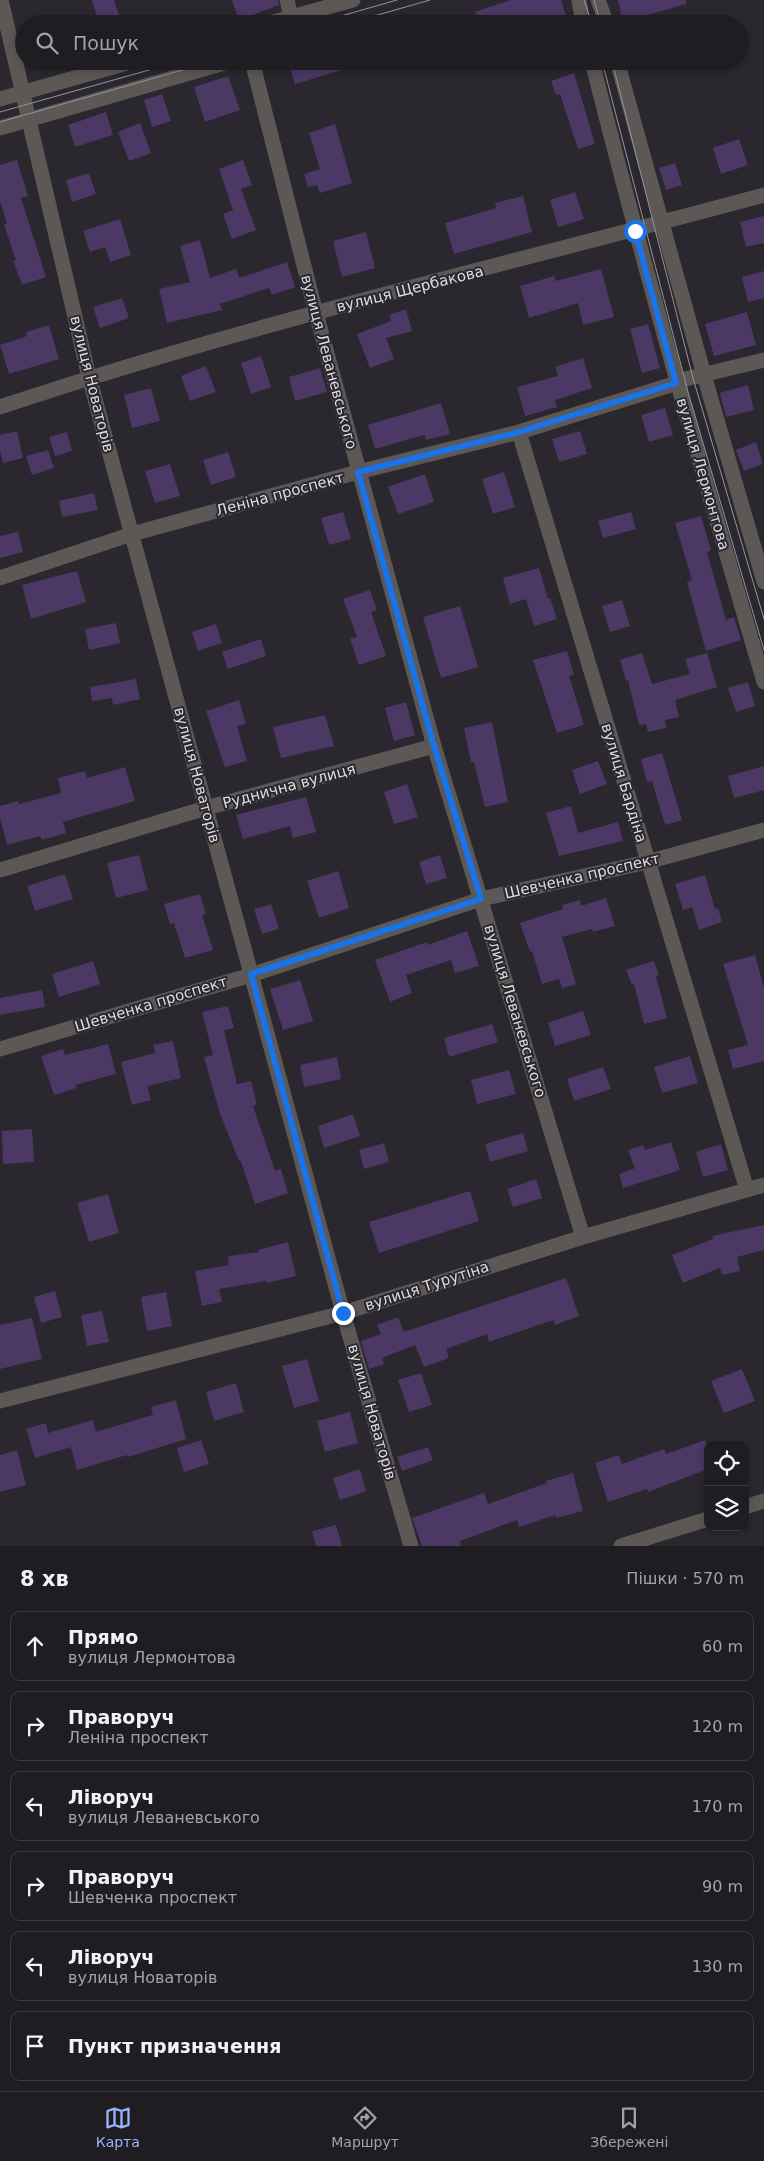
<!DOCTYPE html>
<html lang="uk">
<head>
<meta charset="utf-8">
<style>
	body { margin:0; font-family:"DejaVu Sans",sans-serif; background:#28262a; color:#f1f3f6 }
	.controls { position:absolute; right:15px; bottom:15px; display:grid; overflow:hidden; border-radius:10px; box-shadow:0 2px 8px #0003 }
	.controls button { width:45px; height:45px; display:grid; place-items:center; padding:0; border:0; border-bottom:1px solid #3d3b40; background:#201d22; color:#f1f3f6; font:25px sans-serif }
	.stop { position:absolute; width:15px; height:15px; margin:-11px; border:4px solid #1a73e8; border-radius:50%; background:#fff }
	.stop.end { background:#1a73e8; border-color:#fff; box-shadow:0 1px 5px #0008 }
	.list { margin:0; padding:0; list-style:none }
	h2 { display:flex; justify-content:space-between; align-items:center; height:65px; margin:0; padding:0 20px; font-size:21px }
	h2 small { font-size:16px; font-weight:400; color:#a2a2a5 }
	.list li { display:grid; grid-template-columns:32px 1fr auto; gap:15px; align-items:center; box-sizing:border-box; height:70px; margin:0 10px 10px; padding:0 10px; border:1px solid #3d3b40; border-radius:10px }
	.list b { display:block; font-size:19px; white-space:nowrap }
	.list p { margin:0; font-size:16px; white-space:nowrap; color:#a2a2a5 }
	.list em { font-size:16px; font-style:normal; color:#a2a2a5 }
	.icon { flex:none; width:28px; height:28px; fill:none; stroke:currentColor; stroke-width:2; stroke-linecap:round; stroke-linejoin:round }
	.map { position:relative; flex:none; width:764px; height:1546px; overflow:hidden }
	.search { position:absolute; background:#201d22; box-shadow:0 2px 8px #0003; left:15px; right:15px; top:15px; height:55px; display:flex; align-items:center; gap:12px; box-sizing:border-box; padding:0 18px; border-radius:28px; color:#a2a2a5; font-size:19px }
	.sheet { height:545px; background:#201d22 }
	nav { display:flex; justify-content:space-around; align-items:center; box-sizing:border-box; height:70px; border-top:1px solid #3d3b40; background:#201d22; font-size:14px; color:#a2a2a5 }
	nav a { display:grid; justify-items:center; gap:2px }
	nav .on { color:#97b6fd }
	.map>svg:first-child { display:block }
	.building { fill:#4b3865 }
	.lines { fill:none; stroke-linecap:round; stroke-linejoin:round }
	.minor { stroke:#5b5855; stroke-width:15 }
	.tram { stroke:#97959b; stroke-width:1 }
	.route { stroke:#1a73e8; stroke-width:6 }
	.labels { text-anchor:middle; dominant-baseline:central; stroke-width:4; stroke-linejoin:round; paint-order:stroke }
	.street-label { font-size:15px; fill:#dedce1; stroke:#2a272e }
</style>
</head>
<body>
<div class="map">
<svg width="764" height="1546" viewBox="0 0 764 1546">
	<rect width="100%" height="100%" fill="#2a272e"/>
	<!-- building -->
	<path class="building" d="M92,0H114L122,24H99Z
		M232,0H278L279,5L239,20Z
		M511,0H561L567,18L548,24H479L475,12Z
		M618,0H686V4L623,22Z
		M288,61H359V65L295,84Z
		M574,73L595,144L578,149L560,94L556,95L551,81Z
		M228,76L240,110L205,122L194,87Z
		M162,94L171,121L152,127L144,100Z
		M106,112L113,135L75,147L68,125Z
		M140,123L151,153L129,161L118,132Z
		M335,124L352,183L320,193L317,185L308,187L304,174L320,169L309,133Z
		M739,139L748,165L721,174L713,148Z
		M17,160L28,196L21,198L46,277L22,285L13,261L16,260L4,225L7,224L0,201V165Z
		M243,160L252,185L241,189L256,230L232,239L223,214L233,210L219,169Z
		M675,163L682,185L666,190L659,168Z
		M89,173L96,194L72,202L66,180Z
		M575,192L584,219L558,227L550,200Z
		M523,196L532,232L454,254L445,223L496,208L495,203Z
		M764,216V243L746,247L740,222Z
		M120,219L131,255L110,262L105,247L90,252L83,231Z
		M366,232L375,268L342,277L333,241Z
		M200,240L210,278L236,269L239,278L287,262L295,287L272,295L269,288L220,304L222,310L167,323L159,289L190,282L180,246Z
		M601,269L614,317L583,325L578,303L529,318L520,286L554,276L556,281Z
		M764,271V298L748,302L742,277Z
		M122,298L129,318L100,328L93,307Z
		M406,309L412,331L386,338L394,359L370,368L357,334L391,321L389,315Z
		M747,312L756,345L714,356L705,324Z
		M648,324L660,368L642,373L630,329Z
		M49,325L59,359L9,374L0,345L27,336L26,332Z
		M261,356L271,387L251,394L241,363Z
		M583,358L592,388L555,400L557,407L525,416L517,387L558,376L555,367Z
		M206,366L216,392L190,401L181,376Z
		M320,368L327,392L295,401L289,377Z
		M748,385L754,410L726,417L720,393Z
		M151,388L160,421L132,428L124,395Z
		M441,403L450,434L426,440L424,435L375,449L368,425Z
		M665,408L673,435L649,442L641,415Z
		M17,431L23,458L3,463L0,451V435Z
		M580,431L587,454L559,462L552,439Z
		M67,432L72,451L55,456L49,437Z
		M756,442L763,464L744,471L736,450Z
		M48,450L54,468L32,475L26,456Z
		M228,452L236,477L211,485L203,460Z
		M170,464L180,496L155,503L145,471Z
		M504,472L515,507L493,514L482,479Z
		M425,474L434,502L398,514L388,487Z
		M94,493L98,510L62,517L59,501Z
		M343,512L351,539L329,545L321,518Z
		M631,512L636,529L603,538L598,521Z
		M701,516L711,550L707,552L726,620L734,617L741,640L706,651L687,582L692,580L675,523Z
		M18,532L23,552L0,558V536Z
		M539,568L548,599L550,598L557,619L534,626L526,599L510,604L503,578Z
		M77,571L86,602L31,619L22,585Z
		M370,590L377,610L371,612L386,656L359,665L350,639L357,637L343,599Z
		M622,600L630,626L610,632L602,606Z
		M460,606L478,667L441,678L423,617Z
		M116,623L120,643L89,650L85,629Z
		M216,624L222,643L198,651L192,632Z
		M261,639L266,656L228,669L222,652Z
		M567,651L574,675L569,676L584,725L557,733L533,660Z
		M642,653L652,684L690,674L685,659L707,653L717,687L675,700L679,717L665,720L666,728L648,732L646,724L639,725L628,680L626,681L620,660Z
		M136,679L140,699L113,705L112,698L92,701L90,687Z
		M748,682L755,706L736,712L728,688Z
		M239,700L246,724L237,726L247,761L225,767L206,711Z
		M406,702L415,735L394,741L385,708Z
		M325,715L334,746L281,758L273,727Z
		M492,722L508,802L485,807L474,762H471L464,728Z
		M662,753L682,820L665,825L652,781L647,782L641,759Z
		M598,761L607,784L580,794L572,770Z
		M764,766V790L734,798L728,776Z
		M125,767L135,801L63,822L66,833L42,840L40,836L7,845L0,818V806L18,801L19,804L61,793L58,778L85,771L87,778Z
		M407,784L418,817L394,824L384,792Z
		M306,797L316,832L293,838L290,826L243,839L236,815Z
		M571,806L578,833L618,822L623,841L559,856L546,813Z
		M139,855L148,890L116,898L107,863Z
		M440,855L447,878L426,884L419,862Z
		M338,871L349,908L319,918L307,881Z
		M65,874L73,899L35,911L27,886Z
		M705,875L715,909L718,908L722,922L699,930L692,907L683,910L675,884Z
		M200,894L206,914L202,915L213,950L185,958L174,923L170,924L164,904Z
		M606,898L615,926L593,932L592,929L562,937L576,984L562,988L559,979L542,984L532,951L530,952L520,923L563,909L562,905L580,900L581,906Z
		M271,904L279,929L262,934L254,909Z
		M467,931L479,966L455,973L451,960L406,975L412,993L390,1002L375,960L427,942L428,945Z
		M755,955L764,988V1061L733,1069L728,1050L748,1045L723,964Z
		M93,961L100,984L59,997L52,974Z
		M654,961L659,975L656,976L667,1018L644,1024L634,984L632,985L626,970Z
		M300,980L313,1021L283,1030L270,989Z
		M42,990L45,1007L0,1015V998Z
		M228,1006L234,1028L224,1030L237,1084L251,1081L257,1105L253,1106L275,1171L281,1169L288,1193L255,1204L241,1161H239L220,1114L204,1057L213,1055L202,1012Z
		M583,1011L591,1035L555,1046L548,1023Z
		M492,1024L498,1042L449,1057L444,1038Z
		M173,1041L181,1078L147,1086L151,1100L132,1105L121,1062L155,1053L153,1045Z
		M108,1044L116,1074L75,1085L76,1088L54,1095L41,1056L63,1049L65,1055Z
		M690,1056L698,1083L662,1093L654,1067Z
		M337,1057L341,1079L304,1087L300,1065Z
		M603,1067L611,1089L574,1101L567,1079Z
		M509,1070L516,1094L477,1104L471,1080Z
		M353,1114L360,1136L324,1148L318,1126Z
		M32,1129L34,1162L3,1164L2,1131Z
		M523,1133L528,1151L490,1162L485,1144Z
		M671,1142L680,1170L623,1188L619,1174L635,1168L628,1150L643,1145L645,1150Z
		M384,1143L389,1162L364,1169L359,1150Z
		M721,1144L728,1170L703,1177L696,1152Z
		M536,1179L542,1198L513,1207L507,1189Z
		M470,1191L479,1221L379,1253L369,1222Z
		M108,1194L119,1233L89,1242L77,1203Z
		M764,1225V1250L737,1257L740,1271L722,1275L720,1268L683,1283L672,1255L713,1239L712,1236Z
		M288,1242L296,1276L267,1283L266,1281L219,1289L222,1302L202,1306L195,1271L229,1265L228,1256L259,1252L258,1250Z
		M566,1278L579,1316L555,1325L553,1320L489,1342L487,1334L446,1349L449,1358L424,1367L415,1345L382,1358L384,1364L369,1369L361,1341L381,1334L377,1325L398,1317L404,1332Z
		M55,1291L62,1317L41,1323L34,1297Z
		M166,1292L172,1326L147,1331L141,1297Z
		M102,1311L109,1342L87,1346L81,1315Z
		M32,1318L42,1359L0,1369V1325Z
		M307,1359L319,1401L294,1408L282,1366Z
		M742,1369L755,1401L724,1413L711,1381Z
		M421,1373L432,1405L409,1412L398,1380Z
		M236,1383L244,1412L214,1421L206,1392Z
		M176,1400L186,1439L128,1457L127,1455L77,1470L71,1447L35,1458L26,1429L46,1423L48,1433L93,1420L96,1432L153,1415L151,1407Z
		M350,1412L358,1443L325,1452L317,1421Z
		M201,1440L209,1464L184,1472L177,1448Z
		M705,1440L708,1448V1469L648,1492L647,1489L608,1502L595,1463L619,1455L622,1464L664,1449L666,1454Z
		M428,1447L433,1460L402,1471L397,1457Z
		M17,1450L26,1485L0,1492V1455Z
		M360,1469L366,1491L340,1500L333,1478Z
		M573,1473L583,1511L556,1518L555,1515L519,1527L517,1520L460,1541L461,1546H422L412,1518L484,1493L488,1504L547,1483L546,1481Z
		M336,1525L342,1546H316L312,1531Z"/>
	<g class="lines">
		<!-- minor -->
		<path class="minor" d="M1,0L89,377L343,1313L411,1546
			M287,0L291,17
			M579,0L583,24
			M598,0L607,24
			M266,24L353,0
			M252,61L316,313L434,746L583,1237
			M592,61C644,270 703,475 764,682
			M617,61L704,375L764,582
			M0,99L134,61
			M0,128L231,61
			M0,407C251,323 509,264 764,195
			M519,432L747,1190
			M0,578L132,534L358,472L519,432L677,383L685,379L764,360
			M0,870L206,808L434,746
			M0,1049L251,975L481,899L647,862L764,830
			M0,1401L343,1313L583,1237L764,1185
			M745,1507L764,1501
			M621,1546L708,1519"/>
		<!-- tram -->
		<path class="tram" d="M584,0L592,24
			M594,0L601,24
			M313,24L397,0
			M346,24L430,0
			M602,61L688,392L764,650
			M612,61L693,378L764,619
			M0,112L181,61
			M0,122L214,61"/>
	</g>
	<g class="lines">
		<!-- route -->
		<path class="route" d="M343,1313L251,974L481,899L434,746L358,472L519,432L676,383L635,231"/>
	</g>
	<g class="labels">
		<!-- street labels -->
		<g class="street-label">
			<text transform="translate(410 289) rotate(-14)">вулиця Щербакова</text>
			<text transform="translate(329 362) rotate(75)">вулиця Леваневського</text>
			<text transform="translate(92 384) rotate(76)">вулиця Новаторів</text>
			<text transform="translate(703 474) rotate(74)">вулиця Лермонтова</text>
			<text transform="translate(280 494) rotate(-15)">Леніна проспект</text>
			<text transform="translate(197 775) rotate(75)">вулиця Новаторів</text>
			<text transform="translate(624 783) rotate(73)">вулиця Бардіна</text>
			<text transform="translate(289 786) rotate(-15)">Руднична вулиця</text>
			<text transform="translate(582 876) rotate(-13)">Шевченка проспект</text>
			<text transform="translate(151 1004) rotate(-17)">Шевченка проспект</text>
			<text transform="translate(515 1011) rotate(73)">вулиця Леваневського</text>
			<text transform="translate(427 1286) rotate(-18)">вулиця Турутіна</text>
			<text transform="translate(372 1412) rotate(74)">вулиця Новаторів</text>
		</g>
	</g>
</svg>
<div class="controls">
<button><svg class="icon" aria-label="locate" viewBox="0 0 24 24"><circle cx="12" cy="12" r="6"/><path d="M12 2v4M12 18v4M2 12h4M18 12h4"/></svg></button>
<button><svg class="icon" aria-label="layers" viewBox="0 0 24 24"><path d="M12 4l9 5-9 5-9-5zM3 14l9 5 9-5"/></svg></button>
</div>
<div class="stop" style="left:635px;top:231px"></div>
<div class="stop end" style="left:343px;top:1313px"></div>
<div class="search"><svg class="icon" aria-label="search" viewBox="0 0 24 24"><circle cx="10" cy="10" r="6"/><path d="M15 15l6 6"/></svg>Пошук</div>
</div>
<section class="sheet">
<h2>8 хв<small>Пішки · 570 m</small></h2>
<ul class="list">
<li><svg class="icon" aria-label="ahead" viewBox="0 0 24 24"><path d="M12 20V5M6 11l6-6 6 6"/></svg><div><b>Прямо</b><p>вулиця Лермонтова</p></div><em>60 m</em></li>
<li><svg class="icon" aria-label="right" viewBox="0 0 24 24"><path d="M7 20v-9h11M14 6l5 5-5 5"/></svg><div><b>Праворуч</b><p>Леніна проспект</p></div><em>120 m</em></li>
<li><svg class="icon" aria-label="left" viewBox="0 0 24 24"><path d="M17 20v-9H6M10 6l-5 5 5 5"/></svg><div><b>Ліворуч</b><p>вулиця Леваневського</p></div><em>170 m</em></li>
<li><svg class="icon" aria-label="right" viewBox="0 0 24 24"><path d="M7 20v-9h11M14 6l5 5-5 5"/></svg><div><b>Праворуч</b><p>Шевченка проспект</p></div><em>90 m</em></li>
<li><svg class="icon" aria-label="left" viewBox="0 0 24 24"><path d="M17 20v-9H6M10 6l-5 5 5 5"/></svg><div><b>Ліворуч</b><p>вулиця Новаторів</p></div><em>130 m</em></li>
<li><svg class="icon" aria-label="arrive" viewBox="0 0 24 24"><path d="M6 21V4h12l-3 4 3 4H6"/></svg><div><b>Пункт призначення</b></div></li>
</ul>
</section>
<nav>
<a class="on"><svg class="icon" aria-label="map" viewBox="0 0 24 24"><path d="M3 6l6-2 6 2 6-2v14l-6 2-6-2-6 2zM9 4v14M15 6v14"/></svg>Карта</a>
<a><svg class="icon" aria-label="directions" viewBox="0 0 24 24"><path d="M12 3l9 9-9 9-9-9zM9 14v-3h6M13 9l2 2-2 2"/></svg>Маршрут</a>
<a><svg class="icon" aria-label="saved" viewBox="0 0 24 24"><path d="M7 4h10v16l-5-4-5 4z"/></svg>Збережені</a>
</nav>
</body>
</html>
